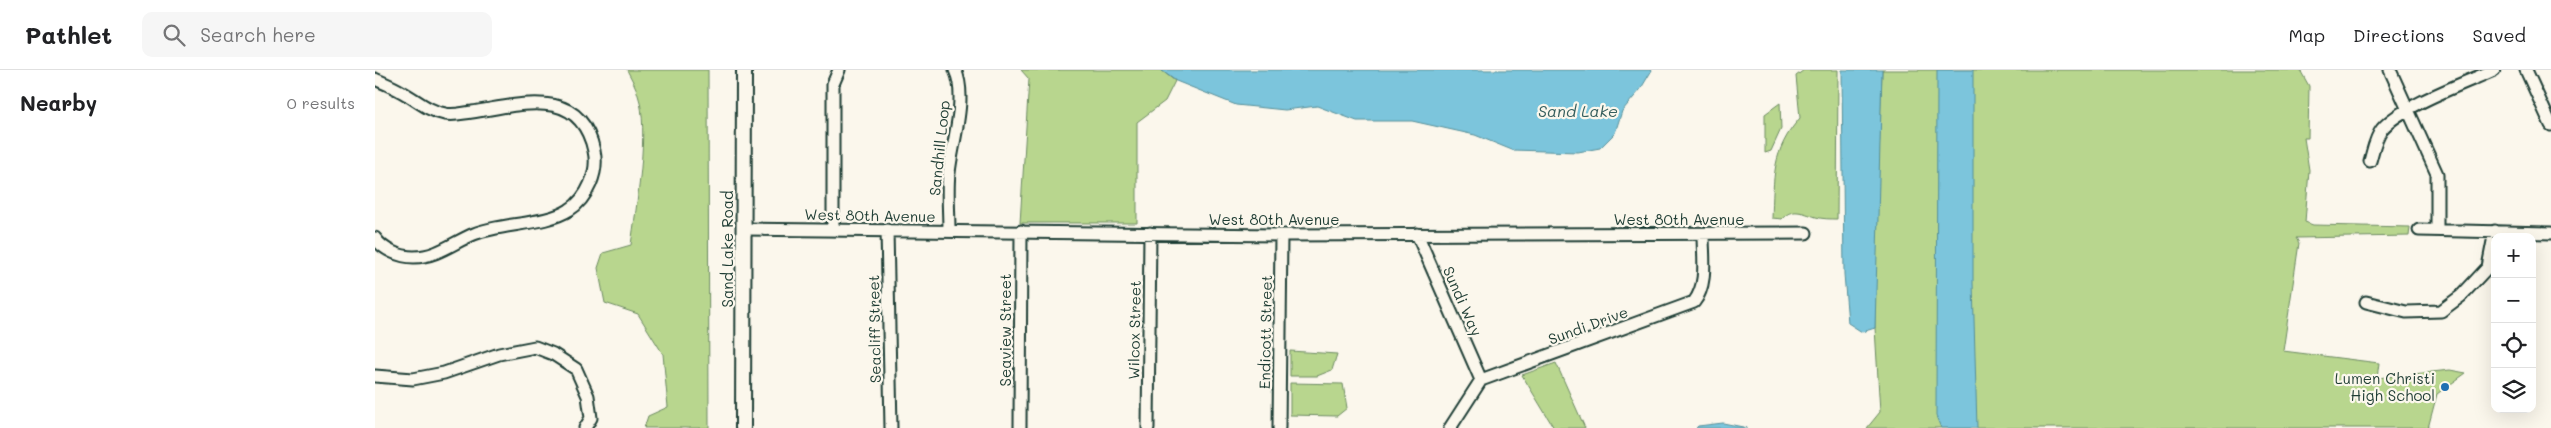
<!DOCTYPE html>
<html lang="en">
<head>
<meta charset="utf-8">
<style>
	body { margin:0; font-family:Mali,sans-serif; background:#f6f6f6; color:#202124 }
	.controls { position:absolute; right:15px; bottom:15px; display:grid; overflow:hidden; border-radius:10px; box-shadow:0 5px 20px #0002 }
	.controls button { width:45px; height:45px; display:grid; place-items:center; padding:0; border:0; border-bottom:1px solid #e0e0e0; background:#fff; color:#202124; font:25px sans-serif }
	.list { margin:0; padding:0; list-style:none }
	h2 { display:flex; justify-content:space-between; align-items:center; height:65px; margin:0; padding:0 20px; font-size:21px }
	h2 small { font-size:16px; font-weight:400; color:#757577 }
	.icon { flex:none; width:28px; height:28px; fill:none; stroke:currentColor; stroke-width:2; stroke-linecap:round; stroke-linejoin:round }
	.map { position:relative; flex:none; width:2176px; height:358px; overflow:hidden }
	header { display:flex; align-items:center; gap:30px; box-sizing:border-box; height:70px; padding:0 25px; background:#fff; border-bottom:1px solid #e0e0e0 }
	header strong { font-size:24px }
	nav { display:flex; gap:28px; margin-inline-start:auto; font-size:18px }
	.search { width:350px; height:45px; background:#f6f6f6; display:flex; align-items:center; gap:12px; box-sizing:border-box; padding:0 18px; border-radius:10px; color:#757577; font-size:19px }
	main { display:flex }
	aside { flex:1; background:#fff }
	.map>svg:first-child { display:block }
	.green { fill:#b8d68e; stroke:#6c8a61 }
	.water { fill:#7bc5dc; stroke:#568f99 }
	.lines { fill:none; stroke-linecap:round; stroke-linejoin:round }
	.minor-casing { stroke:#1f3d34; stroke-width:15 }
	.major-casing { stroke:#1f3d34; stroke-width:18 }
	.minor { stroke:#fbf7ec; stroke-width:11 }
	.major { stroke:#fbf7ec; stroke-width:14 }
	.poi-dot { fill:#1f6fb2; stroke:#fbf7ec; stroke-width:2 }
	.labels { text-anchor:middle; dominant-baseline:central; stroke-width:4.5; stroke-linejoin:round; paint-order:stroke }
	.street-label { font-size:15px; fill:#1f3d34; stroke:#fbf7ec }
	.poi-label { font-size:15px; fill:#1f3d34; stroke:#fbf7ec; text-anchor:end }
	.water-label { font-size:16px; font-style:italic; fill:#365f5e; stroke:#fbf7ec }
</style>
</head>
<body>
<header>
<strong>Pathlet</strong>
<div class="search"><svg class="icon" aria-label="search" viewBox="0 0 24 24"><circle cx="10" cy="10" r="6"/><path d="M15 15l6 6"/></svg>Search here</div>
<nav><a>Map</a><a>Directions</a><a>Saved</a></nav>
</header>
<main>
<aside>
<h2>Nearby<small>0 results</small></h2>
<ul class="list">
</ul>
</aside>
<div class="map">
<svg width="2176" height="358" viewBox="0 0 2176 358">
	<rect width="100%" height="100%" fill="#fbf7ec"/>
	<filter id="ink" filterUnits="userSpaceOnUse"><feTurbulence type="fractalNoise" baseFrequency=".02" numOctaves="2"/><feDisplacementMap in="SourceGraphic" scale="10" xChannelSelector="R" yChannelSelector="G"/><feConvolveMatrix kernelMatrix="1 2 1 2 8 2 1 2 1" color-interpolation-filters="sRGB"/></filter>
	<g filter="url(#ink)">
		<!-- green -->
		<path class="green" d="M252,0H333L334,358H269L273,346L293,337L288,284L263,244L230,233L223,198L228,183L256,175C261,138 275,59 263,25C261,16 256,8 252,0Z
			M646,0H786L800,11L790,31L762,52V153H645L654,9Z
			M1429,0H1463L1462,149C1455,149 1447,149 1441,147C1428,143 1417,137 1407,149L1397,148C1399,108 1396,81 1425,48L1421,6Z
			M1507,0H1925L1934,16L1933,68H1929L1934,100L1930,152L1938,155L2035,157L2034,166L1921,168L1924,173L1908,281L2004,293L2002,308L2075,300L2091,303L2062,324L2053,358H1492L1505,342L1500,258V212Z
			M1405,33L1406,59L1396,81L1390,83V44Z
			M915,281L962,284L957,300L942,306H915Z
			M1181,293L1210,358H1179L1147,305Z
			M915,313L968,314L972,338L962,346L915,345Z"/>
		<!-- water -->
		<path class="water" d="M786,0H1277L1265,20L1247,41L1240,63L1225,78L1203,82L1137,80L1100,65L1037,51H982L942,36L910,40L861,35L801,11Z
			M1467,0H1507L1500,258L1487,262L1473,253L1469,204Z
			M1562,0H1598V213L1602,358H1566L1561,346Z
			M1348,353L1373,358H1321L1323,356Z"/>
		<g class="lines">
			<defs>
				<path id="minor" d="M2015,0L2062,104V160
					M2151,0L2176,55
					M0,9C9,13 19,17 27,22C42,30 53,41 70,44C79,46 88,43 97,42C145,35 205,15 219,81C224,102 212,129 194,140C171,155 126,153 99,164C79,172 62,187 39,187C25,187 8,180 0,168
					M1995,91C1998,81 2000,68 2007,59C2026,36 2090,13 2119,0
					M368,159L906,165L1431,163
					M458,159V14L464,0
					M512,160L516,358
					M2044,160L2176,163
					M574,161C574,141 572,122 574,103C577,73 593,27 580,0
					M1042,164L1106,310
					M1991,232L2031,242L2066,241L2086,226L2113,197L2120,161
					M0,306L38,309L69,303L124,284L160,277L178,284L201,299L213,326L216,348L210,358
					M645,358L646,161
					M773,358L775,163
					M904,358L906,165
					M1075,358L1106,310L1319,232C1333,214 1328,188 1328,165"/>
				<path id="major" d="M368,358L369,0"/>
			</defs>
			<!-- minor casing -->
			<use href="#minor" class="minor-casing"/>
			<!-- major casing -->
			<use href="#major" class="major-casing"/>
			<!-- minor -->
			<use href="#minor" class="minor"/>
			<!-- major -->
			<use href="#major" class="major"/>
		</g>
	</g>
	<!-- markers -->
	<circle class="poi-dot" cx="2070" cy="317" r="5"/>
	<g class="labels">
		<!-- street labels -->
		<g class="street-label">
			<text transform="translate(564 78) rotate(-84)">Sandhill Loop</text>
			<text transform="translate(495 145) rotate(1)">West 80th Avenue</text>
			<text x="899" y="149">West 80th Avenue</text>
			<text x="1304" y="149">West 80th Avenue</text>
			<text transform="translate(352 179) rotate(-90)">Sand Lake Road</text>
			<text transform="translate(1088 231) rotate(66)">Sundi Way</text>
			<text transform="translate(1213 255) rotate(-20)">Sundi Drive</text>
			<text transform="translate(499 259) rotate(-91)">Seacliff Street</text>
			<text transform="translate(630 260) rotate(-90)">Seaview Street</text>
			<text transform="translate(759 260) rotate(-89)">Wilcox Street</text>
			<text transform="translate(890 262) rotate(-89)">Endicott Street</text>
		</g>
		<!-- poi labels -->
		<g class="poi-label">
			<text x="2060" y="308">Lumen Christi<tspan x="2060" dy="17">High School</tspan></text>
		</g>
		<!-- water labels -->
		<g class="water-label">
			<text x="1203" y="40">Sand Lake</text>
		</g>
	</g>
</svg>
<div class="controls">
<button>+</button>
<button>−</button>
<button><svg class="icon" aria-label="locate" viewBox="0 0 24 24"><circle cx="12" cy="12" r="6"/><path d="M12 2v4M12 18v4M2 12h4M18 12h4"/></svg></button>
<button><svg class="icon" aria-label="layers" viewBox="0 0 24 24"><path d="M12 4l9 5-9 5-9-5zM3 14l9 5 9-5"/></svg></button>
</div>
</div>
</main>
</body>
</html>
